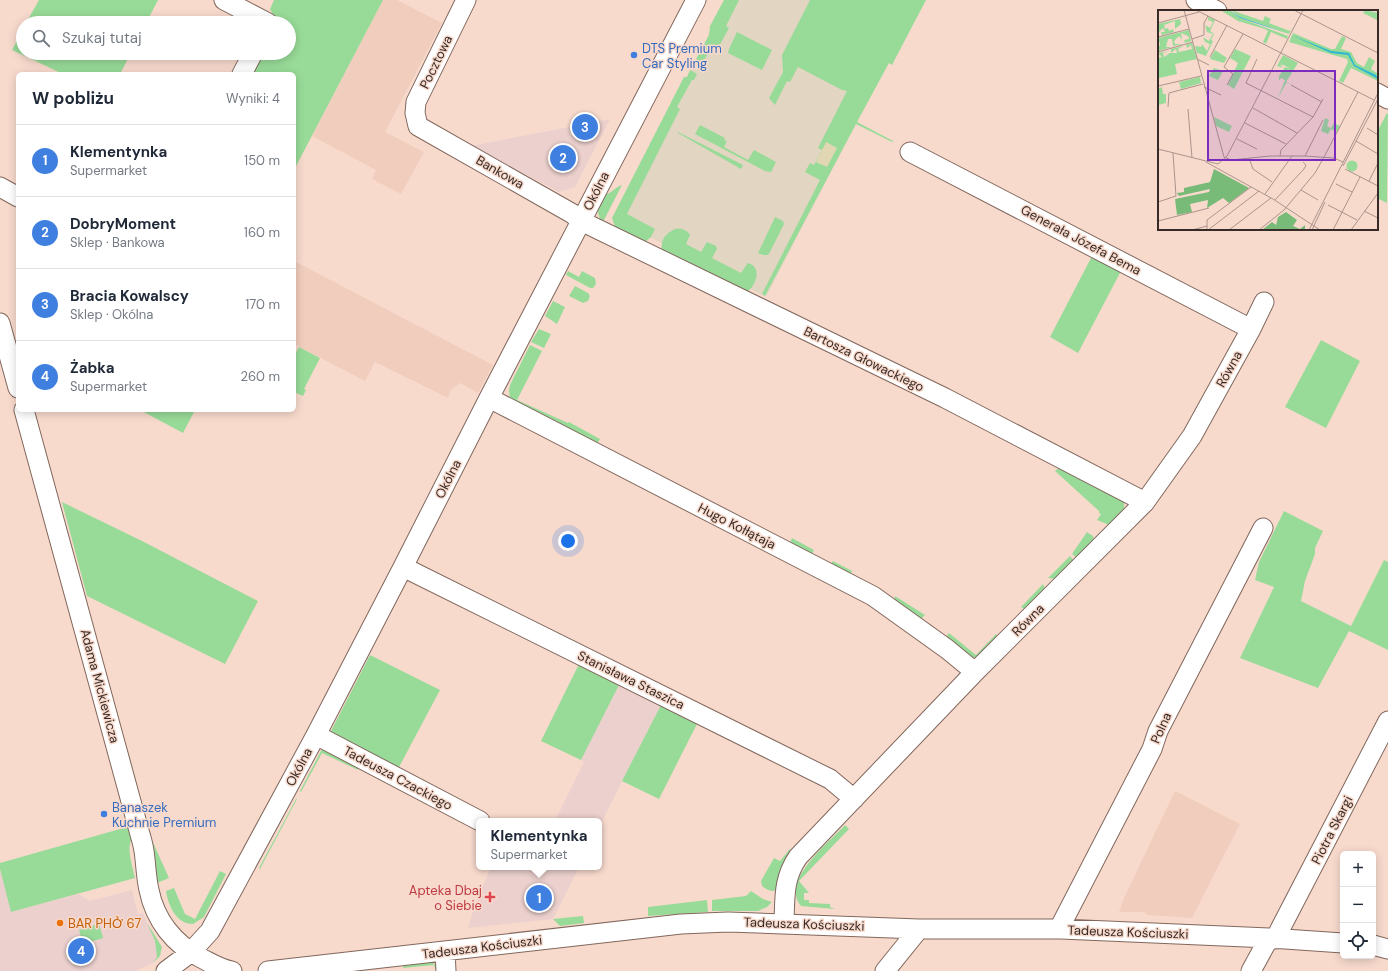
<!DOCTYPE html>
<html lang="pl">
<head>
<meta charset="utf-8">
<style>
	body { margin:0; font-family:"DM Sans",sans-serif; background:#f2f2f3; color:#1f2937 }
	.controls { position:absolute; right:12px; bottom:12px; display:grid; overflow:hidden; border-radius:6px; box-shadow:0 2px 10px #0003 }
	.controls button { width:36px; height:36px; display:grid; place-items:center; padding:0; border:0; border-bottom:1px solid #e0e1e3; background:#fff; color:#1f2937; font:20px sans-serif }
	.you { position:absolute; left:568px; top:541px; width:14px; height:14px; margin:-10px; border:3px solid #fff; border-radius:50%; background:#1a73e8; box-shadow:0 0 0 6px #1a73e833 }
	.badge { display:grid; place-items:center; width:26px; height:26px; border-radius:50%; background:#1a73e8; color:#fff; font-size:13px; font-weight:700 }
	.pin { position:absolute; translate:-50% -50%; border:2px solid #fff; box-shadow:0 1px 4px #0006 }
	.popup { position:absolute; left:476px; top:818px; width:126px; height:52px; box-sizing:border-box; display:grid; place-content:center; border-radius:6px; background:#fff; filter:drop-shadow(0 1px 3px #0005); font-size:13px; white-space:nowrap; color:#747a83 }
	.popup b { font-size:15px; color:#1f2937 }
	.popup::after { content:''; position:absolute; left:50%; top:100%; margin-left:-8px; border:8px solid transparent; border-top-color:#fff }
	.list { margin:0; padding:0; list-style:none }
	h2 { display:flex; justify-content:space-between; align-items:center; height:52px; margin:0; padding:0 16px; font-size:17px }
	h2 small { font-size:13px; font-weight:400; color:#747a83 }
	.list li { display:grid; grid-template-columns:26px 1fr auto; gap:12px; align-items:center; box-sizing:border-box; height:72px; padding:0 16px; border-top:1px solid #e0e1e3 }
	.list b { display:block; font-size:15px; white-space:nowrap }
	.list p { margin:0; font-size:13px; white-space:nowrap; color:#747a83 }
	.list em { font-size:13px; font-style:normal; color:#747a83 }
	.icon { flex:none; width:22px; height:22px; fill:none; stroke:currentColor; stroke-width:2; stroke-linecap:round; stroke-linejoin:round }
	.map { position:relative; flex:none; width:1388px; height:971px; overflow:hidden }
	.search { position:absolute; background:#fff; box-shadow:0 2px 10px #0003; left:16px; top:16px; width:280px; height:44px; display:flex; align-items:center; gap:10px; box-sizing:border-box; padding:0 14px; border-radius:22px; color:#747a83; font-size:15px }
	.panel { position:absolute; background:#fff; box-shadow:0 2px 10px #0003; left:16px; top:72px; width:280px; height:340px; border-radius:6px }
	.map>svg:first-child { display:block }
	.commercial { fill:#ebd0cd }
	.built { fill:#f1cdbd }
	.education { fill:#e2d5c2 }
	.green { fill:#98db98 }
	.sand { fill:#e1d7b3 }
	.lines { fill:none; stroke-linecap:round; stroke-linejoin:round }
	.minor-casing { stroke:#81675c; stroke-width:21 }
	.minor { stroke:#fff; stroke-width:19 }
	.shop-dot { fill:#3f7fe0; stroke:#f8dacd; stroke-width:1.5 }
	.health-dot { fill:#e0444e; stroke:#f8dacd; stroke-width:1.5 }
	.food-dot { fill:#e8710a; stroke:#f8dacd; stroke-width:1.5 }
	.labels { text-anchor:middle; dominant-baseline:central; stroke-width:3; stroke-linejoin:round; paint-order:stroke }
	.shop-label { font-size:13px; fill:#366cbe; stroke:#f8dacd; text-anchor:start }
	.street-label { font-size:13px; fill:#372b27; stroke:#f8dacd }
	.health-label { font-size:13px; fill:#be3a42; stroke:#f8dacd; text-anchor:end }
	.food-label { font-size:13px; fill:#c56008; stroke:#f8dacd; text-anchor:start }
	.inset-road { fill:none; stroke:#ab948b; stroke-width:1 }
	.view { fill:#7b2cbf; fill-opacity:0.15; stroke:#7b2cbf; stroke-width:2 }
	.inset-edge { fill:none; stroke:#372b27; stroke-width:2 }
</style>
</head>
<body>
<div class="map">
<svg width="1388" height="971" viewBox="0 0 1388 971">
	<rect width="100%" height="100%" fill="#f8dacd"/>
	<!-- commercial -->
	<path class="commercial" d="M610,119L575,187L559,192L471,146Z
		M619,685L661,705L599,827V821H555L584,762L581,760Z
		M491,867H579L553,919L468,928L476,902Z
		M0,869L12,912L78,894L90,901L132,890L138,914L143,913L155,941L157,957L153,963L135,971H0Z"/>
	<!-- built -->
	<path class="built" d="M383,0H397L442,23L385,132L424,152L401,194L372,179L376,170L312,136Z
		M294,261L493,365L478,393L460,383L451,390L448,398L375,362L365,381L294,344Z
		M1175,791L1240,824L1192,918L1147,915L1145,912H1119L1124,898Z"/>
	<!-- education -->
	<path class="education" d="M727,0H920L766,297L613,218Z"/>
	<!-- green -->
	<path class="green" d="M39,0H158L146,23H26Z
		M274,0H383L294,170V74H246L257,53H289V23H273L275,18L270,9Z
		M724,0H739L726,26L729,28L718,48L712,46L701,66L694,63L709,35L710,26Z
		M810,0H926L892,65L889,63L857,122L893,141V142L890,141L856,124L765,296L762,294L820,180L805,172L810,163L814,165L822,150L818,148L847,91L842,90L798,67L790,82L787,81L775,105L769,98L783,72L782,55Z
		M23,29V53H131L120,74H63L12,50Z
		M737,32L772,50L762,70L728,53L729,49Z
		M690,70L697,74L694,80H692L677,107L680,109L627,214L655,229L651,237L644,243L616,230L612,218L684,77H687Z
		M1387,113L1388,114L1387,203L1377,198V132Z
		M700,125L725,138L724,140L727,141L724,147L748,160L754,150L776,162L771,172L765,171L695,134Z
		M678,132L743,165L741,169L678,133Z
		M622,185L603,222C594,213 599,204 604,195C611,194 615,187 622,185Z
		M775,217L783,221L784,224L770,252L768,255H763L758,253L759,251Z
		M675,229C680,228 687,229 690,235L686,244L701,252L707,242L716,246L717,249L712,258L741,273L747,264L748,263C763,267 756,286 746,293L662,253C660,242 664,234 675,229Z
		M1092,256L1121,271L1078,353L1050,337Z
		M568,271L579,277L582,271L595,278L596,284L593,288H590L566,275Z
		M575,286L588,293L590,296L588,301L583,303L569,296Z
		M553,301L565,307L557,324L545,316Z
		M539,329L551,334L544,348L531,342Z
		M1321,340L1360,361L1326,428L1285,407Z
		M530,345L542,351L517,400L568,423L569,422L600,439L597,444L510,401L509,390L510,385Z
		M299,347L320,358L304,389L306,390L303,396L294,392V356Z
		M140,410H195L183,433Z
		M1060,467L1124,501V508L1109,525L1097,520L1101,514L1099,513V511L1055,471Z
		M62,502L142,541L258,601L225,664L87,596Z
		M1284,511L1323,531L1315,548V554L1305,581L1301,601L1351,626L1384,560L1388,562V650L1349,631L1318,688L1240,658L1274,587L1255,580L1259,562Z
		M1087,532L1093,536L1094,540L1077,558L1072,554Z
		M792,538L814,550L812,554L790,543Z
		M1070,556L1074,561L1056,579L1048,578Z
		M833,561L852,571L851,574L847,575L830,565Z
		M1043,584L1046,591L1027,611L1021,607Z
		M895,596L925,615L922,618H919L894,602Z
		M949,633L976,655L996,634L998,636L979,657L971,658L945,638Z
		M370,655L440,690L398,769L330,733Z
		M579,664L619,685L581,760L541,741Z
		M661,705L698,722L659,799L622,781Z
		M127,747L137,785L134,783L146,827L169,878L157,883L154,879L151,843L145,829L133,783L131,766Z
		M322,749L356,764L358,770L322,753L301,792L300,791Z
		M296,799H297L260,869L259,868Z
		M130,824L133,838C125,845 133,868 135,878L11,912L0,869V863L120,829L128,827Z
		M845,825L849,829L799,881L809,893H804V900H809V903L830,904V907L835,909L801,906C780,881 828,843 845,825Z
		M790,849L792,851L779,889C771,893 768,890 762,886L761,881L774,858L780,861Z
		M220,871L226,874L204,917L193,924C176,924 168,905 166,891L174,888L185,914L195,919Z
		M751,891L763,899L772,902L767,907L758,911H712V900L746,896Z
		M707,900L708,912L648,916V907Z
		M583,916L584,923L560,926L553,919Z
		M147,923L162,947L160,956L153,963L157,957L155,941Z
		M99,924L103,938L83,944L79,930Z
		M430,961L437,966L439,971H436L434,965L403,968L404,964Z"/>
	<!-- sand -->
	<path class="sand" d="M826,142L837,148L827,167L816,162Z"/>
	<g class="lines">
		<defs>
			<path id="minor" d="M224,0L268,23
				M466,0L416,102L415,113L418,126L573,214L581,221L945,398L1145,502
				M1196,0L1217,11
				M242,74L253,53
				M1377,93L1388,99
				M910,152L1251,329
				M0,187L18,197
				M0,323L18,388
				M489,398L873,596L947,649L975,672
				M24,410L138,827C140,835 143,843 144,851C146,864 146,877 149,890C155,920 174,944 201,958C211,963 220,969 232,971
				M403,567L830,779L854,799
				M316,735L480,821
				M784,923C785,898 783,879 798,857L975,672L1145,502L1192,436L1251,329L1264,302
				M1061,929L1062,923L1152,749L1158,731L1263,528
				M1275,939L1388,721
				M1373,945L1388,949
				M445,951L446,971
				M166,971L190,953L210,931L316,735L403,567L489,398L696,0
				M268,971L681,924L728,922L919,929H1061L1269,938L1343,943
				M885,971L919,929
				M1251,971L1269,938"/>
		</defs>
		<!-- minor casing -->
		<use href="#minor" class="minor-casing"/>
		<!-- minor -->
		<use href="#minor" class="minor"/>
	</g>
	<!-- markers -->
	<g class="shop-dot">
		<circle cx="634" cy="55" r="4"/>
		<circle cx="104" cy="814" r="4"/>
	</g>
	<path class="health-dot" d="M488 891h4v4h4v4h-4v4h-4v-4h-4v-4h4z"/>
	<circle class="food-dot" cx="60" cy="923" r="4"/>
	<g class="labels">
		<!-- shop labels -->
		<g class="shop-label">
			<text x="642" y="48">DTS Premium<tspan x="642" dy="15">Car Styling</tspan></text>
			<text x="112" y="807">Banaszek<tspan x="112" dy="15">Kuchnie Premium</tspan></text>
		</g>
		<!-- street labels -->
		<g class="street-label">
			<text transform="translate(436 62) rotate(-64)">Pocztowa</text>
			<text transform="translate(500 172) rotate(30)">Bankowa</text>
			<text transform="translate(596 191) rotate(-63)">Okólna</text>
			<text transform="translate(1081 240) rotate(28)">Generała Józefa Bema</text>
			<text transform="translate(864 359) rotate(26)">Bartosza Głowackiego</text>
			<text transform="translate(1229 369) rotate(-61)">Równa</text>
			<text transform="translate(448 479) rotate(-63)">Okólna</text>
			<text transform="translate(737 526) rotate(27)">Hugo Kołłątaja</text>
			<text transform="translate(1028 620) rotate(-45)">Równa</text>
			<text transform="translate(631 680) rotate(26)">Stanisława Staszica</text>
			<text transform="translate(100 686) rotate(75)">Adama Mickiewicza</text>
			<text transform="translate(1161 728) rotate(-66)">Polna</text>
			<text transform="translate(299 767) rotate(-62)">Okólna</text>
			<text transform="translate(398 778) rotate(28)">Tadeusza Czackiego</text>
			<text transform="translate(1332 830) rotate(-63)">Piotra Skargi</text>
			<text transform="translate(804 924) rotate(2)">Tadeusza Kościuszki</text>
			<text transform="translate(1128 932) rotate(2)">Tadeusza Kościuszki</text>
			<text transform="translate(482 947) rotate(-7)">Tadeusza Kościuszki</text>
		</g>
		<!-- health labels -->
		<g class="health-label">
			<text x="482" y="890">Apteka Dbaj<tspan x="482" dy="15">o Siebie</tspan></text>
		</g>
		<!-- food labels -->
		<g class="food-label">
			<text x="68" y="923">BAR PHỞ 67</text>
		</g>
	</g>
	<!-- overview -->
	<g transform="translate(1158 10)">
		<rect width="220" height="220" fill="#f8dacd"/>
		<path d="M62,0H71L82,8L130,26L129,29L113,22L108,34L105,32L110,21L107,19L80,11ZM73,0L105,11L107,6L113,9L111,13L132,21L135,16L131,24L82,7ZM207,0L220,3L219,10L205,3ZM50,7L57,10L52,21L56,24L53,30L55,31L48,46L40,43L39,44L37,36L43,37L44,34L49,41L52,34L47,32L45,27L51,31L55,24L49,22L47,15L52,18L55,12L50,10ZM22,9L23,14L17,19V11L6,15L7,19L10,18L11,21L15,19L16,22L4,25L3,22H7L5,18L0,23V14ZM137,19L135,23L173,39H177L184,26L188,28L183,39L193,42L199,53L206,57L211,47L217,51L213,59L220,64V71L193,58L185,73L181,71L190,52L189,49L131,32ZM31,20L33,31L27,33L26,30L31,29L30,26L23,23L24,30L21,26L16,31L17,34H25L15,36L14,29H10L8,37H14L0,41L2,34L0,28ZM34,33L39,49L17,54L19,64L1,68L0,48L4,47L0,43L12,41L5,43L6,47L12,43H19L18,39L13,43V39L26,36L20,39L21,42L34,39L33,35L29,38L28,35ZM77,39L93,46L76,79L70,75L80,53L72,48ZM57,40L69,48L66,53L52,49ZM125,45L140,53L128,72L132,74L128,73L120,88L127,70L123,68L121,71V66L127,57L133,59L122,53L126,56L122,55L125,58L119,56ZM56,58L65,61L60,70L51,66ZM42,67L43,73L23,79L21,72ZM4,77L5,84H8V93L0,95V79ZM56,107L74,116L71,122L58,116ZM167,108L171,110L169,116L173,118L176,113L182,116L179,122L173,119L170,124L163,121ZM188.5 156a5.5 5.5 0 1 1 11 0a5.5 5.5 0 1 1-11 0Z" fill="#98db98"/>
		<path d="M56,159L91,178L71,193L65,188L49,198L50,190L32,194L34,202L19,205L17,189L51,182L52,179L21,186L19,183L26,182V178L52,172ZM128,202L139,210L135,216L142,219L147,215V220H104L114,212L118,215L120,207Z" fill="#78bb78"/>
		<path d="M71,0L82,7L131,24L82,8ZM133,25L173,41L191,43L197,55L218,65L220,69L196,56L190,45L173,43Z" fill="#2eb7d3"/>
		<path class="inset-road" d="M26,0L66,147L73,150L112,146H147L176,148L185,152M38,0L216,90M136,0L220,43M0,13L41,2M0,27L31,19M34,29L46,25V13L50,6M0,42L35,32M52,47L69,15M39,49L51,55M99,49L88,73L155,107M69,75L75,64L66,57L85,24M133,75L164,92M0,76L43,66M46,77L63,85M10,97L11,83L45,74M95,98L139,123M30,99L34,148M87,113L128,134M209,118L220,125M79,129L99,139M198,131L220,144M0,139L60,154M122,146L123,140L155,107L165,89M147,146L165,110M166,147L200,82M91,148L95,159L114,172M48,152L115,189L162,220M60,154L69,146L145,0M185,156L220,89M187,159L220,176M211,171L220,153M178,174L194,182M143,180L160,190M107,184L134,146M117,190L146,159L148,155L145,152M0,192L18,186L15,143M170,195L199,210M206,201L220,208M0,211L51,198M34,220L49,216M49,220V210L93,177M50,220L101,181M71,220L113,188M101,220L126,200L157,163L166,147M151,220L220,83M154,220L167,192M175,220L202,167M193,220L220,183"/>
		<path class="view" d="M50,61H177V150H50Z"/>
		<rect width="220" height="220" class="inset-edge"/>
	</g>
</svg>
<div class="controls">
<button>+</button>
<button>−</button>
<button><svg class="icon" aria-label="locate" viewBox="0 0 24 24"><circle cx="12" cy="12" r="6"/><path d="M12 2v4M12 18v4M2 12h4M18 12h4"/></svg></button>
</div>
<div class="you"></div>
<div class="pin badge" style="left:539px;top:898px;background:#3f7fe0">1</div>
<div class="popup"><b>Klementynka</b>Supermarket</div>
<div class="pin badge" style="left:563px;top:158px;background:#3f7fe0">2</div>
<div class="pin badge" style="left:585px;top:127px;background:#3f7fe0">3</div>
<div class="pin badge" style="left:81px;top:951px;background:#3f7fe0">4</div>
<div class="search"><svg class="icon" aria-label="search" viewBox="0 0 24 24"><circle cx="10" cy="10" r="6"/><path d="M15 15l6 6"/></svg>Szukaj tutaj</div>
<section class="panel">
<h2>W pobliżu<small>Wyniki: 4</small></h2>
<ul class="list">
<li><span class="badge" style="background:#3f7fe0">1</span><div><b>Klementynka</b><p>Supermarket</p></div><em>150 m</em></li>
<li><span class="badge" style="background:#3f7fe0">2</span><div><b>DobryMoment</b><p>Sklep · Bankowa</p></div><em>160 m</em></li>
<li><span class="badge" style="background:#3f7fe0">3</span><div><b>Bracia Kowalscy</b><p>Sklep · Okólna</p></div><em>170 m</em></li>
<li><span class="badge" style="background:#3f7fe0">4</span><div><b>Żabka</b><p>Supermarket</p></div><em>260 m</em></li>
</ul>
</section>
</div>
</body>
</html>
